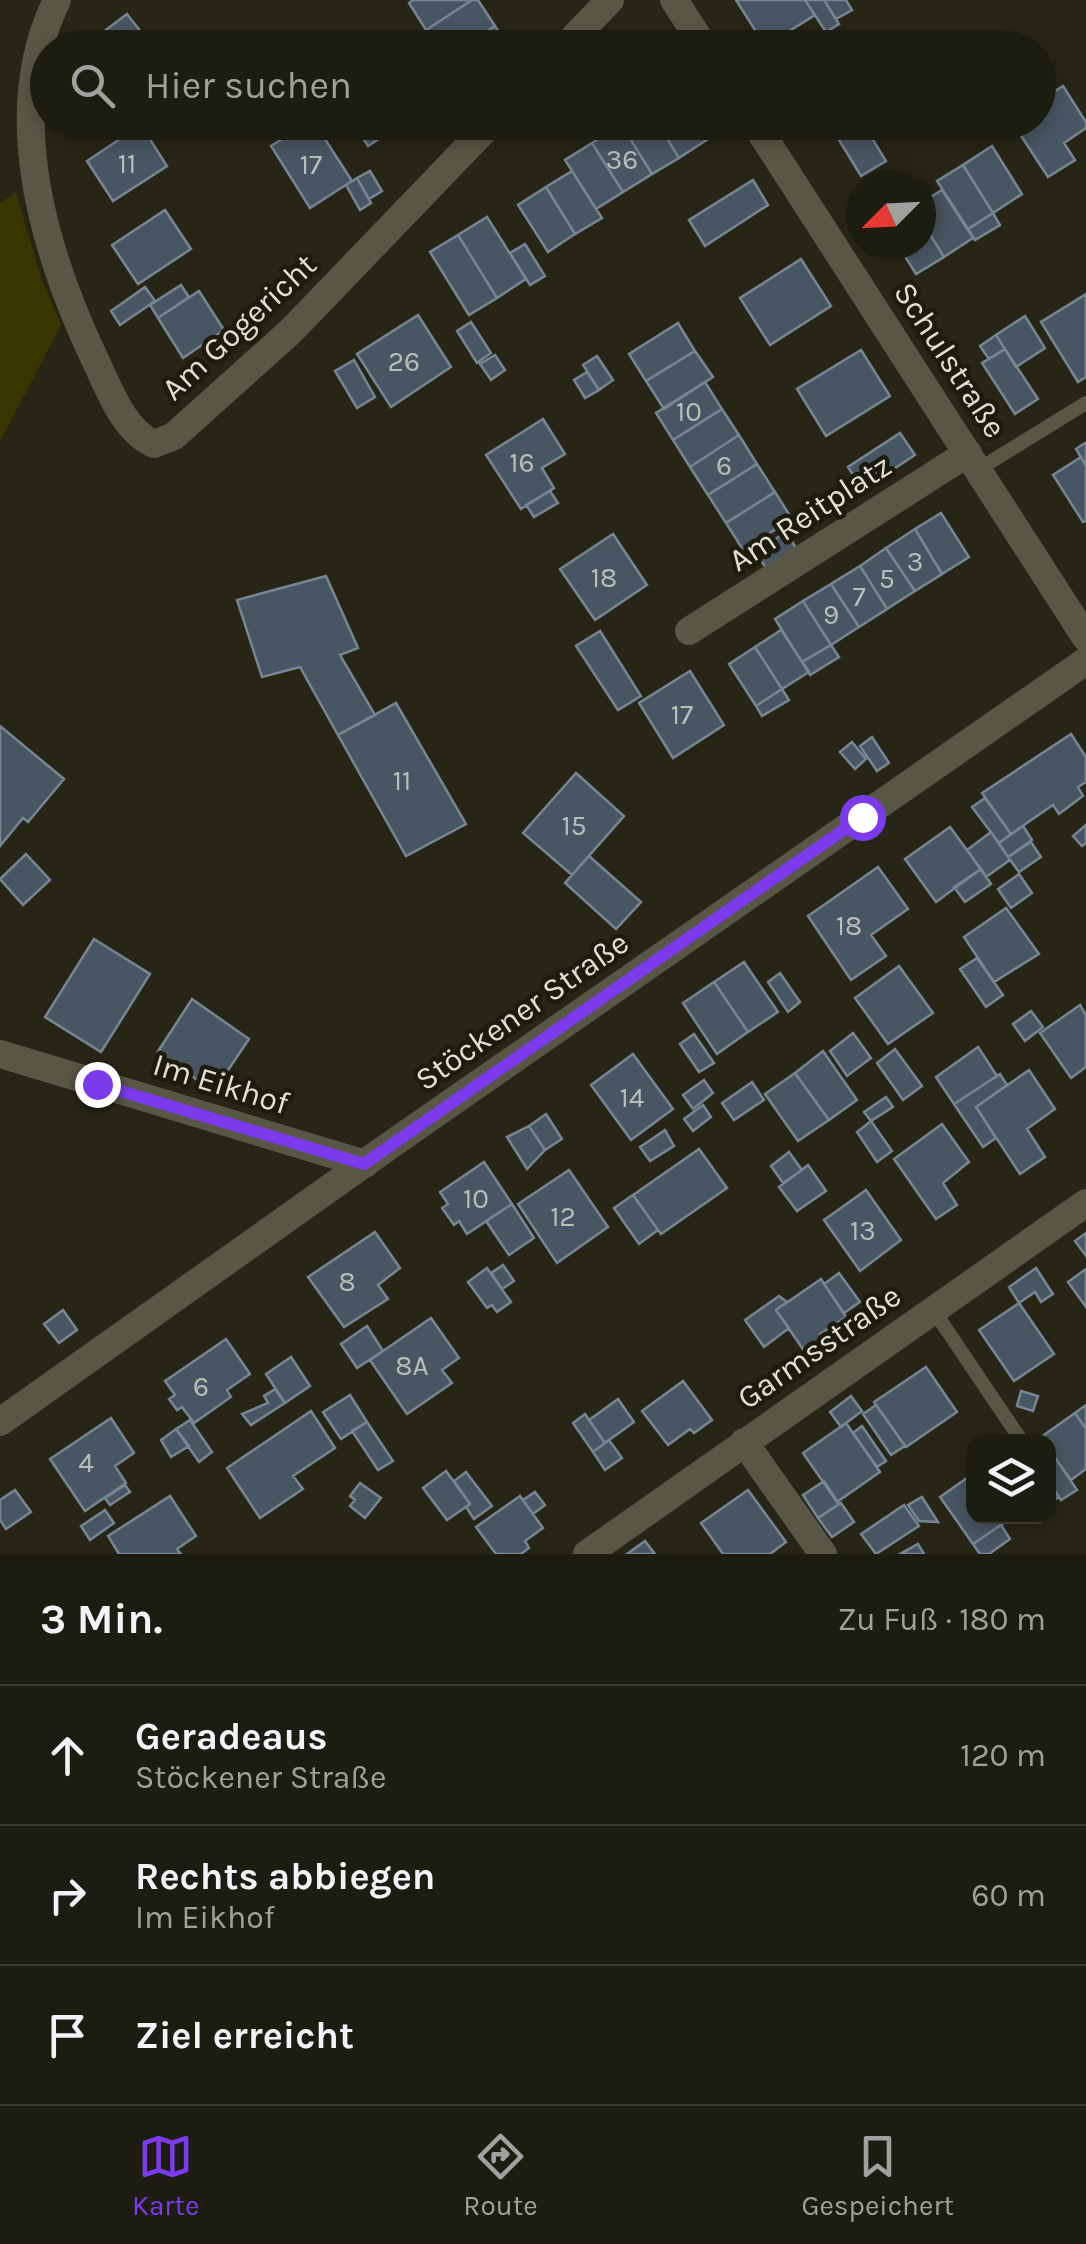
<!DOCTYPE html>
<html lang="de">
<head>
<meta charset="utf-8">
<style>
	body { margin:0; font-family:Karla,sans-serif; background:#252519; color:#f1f3f6 }
	.controls { position:absolute; right:30px; bottom:30px; display:grid; overflow:hidden; border-radius:20px; box-shadow:0 5px 15px #0003 }
	.controls button { width:90px; height:90px; display:grid; place-items:center; padding:0; border:0; border-bottom:2px solid #3a3a30; background:#1c1c10; color:#f1f3f6; font:50px sans-serif }
	.compass { position:absolute; left:846px; top:170px; width:90px; height:90px; border-radius:50%; background:#1c1c10; box-shadow:0 5px 15px #0003; rotate:246deg }
	.stop { position:absolute; width:30px; height:30px; margin:-22px; border:8px solid #7c3aed; border-radius:50%; background:#fff }
	.stop.end { background:#7c3aed; border-color:#fff; box-shadow:0 2px 10px #0008 }
	.list { margin:0; padding:0; list-style:none }
	h2 { display:flex; justify-content:space-between; align-items:center; height:130px; margin:0; padding:0 40px; font-size:42px }
	h2 small { font-size:32px; font-weight:400; color:#a0a19f }
	.list li { display:grid; grid-template-columns:65px 1fr auto; gap:30px; align-items:center; box-sizing:border-box; height:140px; padding:0 40px; border-top:2px solid #3a3a30 }
	.list b { display:block; font-size:38px; white-space:nowrap }
	.list p { margin:0; font-size:32px; white-space:nowrap; color:#a0a19f }
	.list em { font-size:32px; font-style:normal; color:#a0a19f }
	.icon { flex:none; width:55px; height:55px; fill:none; stroke:currentColor; stroke-width:2; stroke-linecap:round; stroke-linejoin:round }
	.map { position:relative; flex:none; width:1086px; height:1554px; overflow:hidden }
	.search { position:absolute; background:#1c1c10; box-shadow:0 5px 15px #0003; left:30px; right:30px; top:30px; height:110px; display:flex; align-items:center; gap:25px; box-sizing:border-box; padding:0 35px; border-radius:55px; color:#a0a19f; font-size:38px }
	.sheet { height:550px; background:#1c1c10 }
	nav { display:flex; justify-content:space-around; align-items:center; box-sizing:border-box; height:140px; border-top:2px solid #3a3a30; background:#1c1c10; font-size:28px; color:#a0a19f }
	nav a { display:grid; justify-items:center; gap:5px }
	nav .on { color:#7c3aed }
	.map>svg:first-child { display:block }
	.green { fill:#3a3600 }
	.building { fill:#475662; stroke:#768693; stroke-width:2.5 }
	.lines { fill:none; stroke-linecap:round; stroke-linejoin:round }
	.service { stroke:#585745; stroke-width:14 }
	.minor { stroke:#585745; stroke-width:28 }
	.route { stroke:#7c3aed; stroke-width:12 }
	.labels { text-anchor:middle; dominant-baseline:central; stroke-width:9; stroke-linejoin:round; paint-order:stroke }
	.number-label { font-size:28px; fill:#babeb9 }
	.street-label { font-size:32px; fill:#e1e0d6; stroke:#1d1c0c }
</style>
</head>
<body>
<div class="map">
<svg width="1086" height="1554" viewBox="0 0 1086 1554">
	<rect width="100%" height="100%" fill="#262516"/>
	<!-- green -->
	<path class="green" d="M16,192L41,278L61,325L0,442V203Z"/>
	<!-- building -->
	<path class="building" d="M413,0H472L426,30L409,3Z
		M472,0H478L495,26L461,48H438L426,30Z
		M736,0H805L815,15L765,46Z
		M805,0H824L839,24L826,32Z
		M824,0H846L852,10L836,19Z
		M127,14L148,41L158,33L169,48H82Z
		M495,26L509,48H461Z
		M786,33L795,47L772,48L769,44Z
		M1063,86L1086,122V128L1064,143L1075,160L1048,177L1012,122H1038V102Z
		M310,122H314L352,181L310,208L271,146Z
		M353,122H405L368,146Z
		M624,122H657L679,158L652,174L621,124Z
		M657,122H698L708,139L679,158Z
		M828,122H862L886,161L861,176Z
		M911,122H937L919,134Z
		M621,124L652,174L623,192L592,143Z
		M141,125L167,166L113,201L87,161Z
		M592,143L623,192L596,209L565,160Z
		M992,146L1022,194L993,213L963,165Z
		M963,165L993,213L968,229L937,181Z
		M370,171L382,191L369,199L357,178Z
		M572,171L602,218L575,234L546,187Z
		M357,178L371,203L360,210L346,185Z
		M753,180L768,205L705,246L689,220Z
		M546,187L575,234L548,252L518,205Z
		M942,190L973,238L944,257L921,220V203Z
		M165,210L191,249L138,284L112,245Z
		M993,213L1000,225L975,240L968,229Z
		M487,217L526,279L497,298L458,235Z
		M921,220L944,257L916,274L898,245H921Z
		M458,235L497,298L469,315L430,252Z
		M525,244L545,276L530,285L510,253Z
		M801,259L831,306L770,345L740,298Z
		M181,285L189,297L158,318L150,305Z
		M145,287L155,301L120,325L111,311Z
		M199,291L224,330L183,358L158,318Z
		M1086,294V377L1078,382L1041,322Z
		M418,315L451,367L391,407L357,354Z
		M1025,316L1045,348L1016,367L996,335Z
		M471,322L491,353L477,363L457,331Z
		M678,323L695,351L646,381L629,354Z
		M996,335L1005,349L989,359L980,346Z
		M1005,349L1038,399L1015,414L982,363Z
		M861,350L890,396L826,436L797,389Z
		M695,351L713,377L664,409L646,381Z
		M495,355L505,370L491,380L480,364Z
		M597,356L613,380L599,390L583,365Z
		M354,360L375,397L357,408L335,371Z
		M587,372L599,390L585,398L574,380Z
		M705,382L722,409L673,440L656,413Z
		M722,409L739,435L690,467L673,440Z
		M543,419L565,454L542,468L554,488L521,509L486,455Z
		M900,433L915,455L862,490L848,467Z
		M739,435L757,464L708,495L690,467Z
		M1085,443H1086V466L1076,449Z
		M1081,457L1086,466V521L1083,522L1053,475Z
		M757,464L775,492L726,523L708,495Z
		M550,491L558,503L534,517L526,505Z
		M775,492L792,519L743,550L726,523Z
		M941,513L969,557L942,574L915,529Z
		M915,529L942,574L915,591L886,548Z
		M786,532L796,548L766,568L756,552Z
		M613,534L647,585L595,620L560,569Z
		M886,548L915,591L887,609L860,566Z
		M860,566L887,609L859,627L831,584Z
		M326,576L358,648L340,655L375,715L338,735L300,667L262,677L237,600Z
		M831,584L859,627L831,645L803,601Z
		M803,601L831,645L802,662L775,619Z
		M781,630L809,672L782,689L755,647Z
		M600,631L641,696L618,710L576,646Z
		M831,645L839,657L810,675L802,662Z
		M755,647L782,689L756,706L729,664Z
		M690,671L724,725L673,758L639,703Z
		M782,689L789,700L762,716L756,706Z
		M396,703L466,824L406,856L338,735Z
		M0,726L64,779L28,822L23,818L0,846Z
		M1071,734L1086,757V782L1078,787L1083,796L1059,814L1053,805L1011,834L982,793Z
		M872,737L889,763L877,771L860,746Z
		M852,742L866,759L855,769L840,752Z
		M576,773L624,816L572,875L523,833Z
		M985,798L1011,834L999,843L972,807Z
		M1086,825V843L1082,846L1073,836Z
		M1023,826L1032,840L1008,857L999,843Z
		M950,827L981,869L936,902L905,859Z
		M991,832L1010,860L986,877L967,850Z
		M1031,842L1041,857L1019,872L1008,857Z
		M26,854L50,880L23,905L0,879Z
		M589,856L641,902L616,929L565,883Z
		M878,867L908,909L871,935L886,956L851,980L808,916Z
		M981,869L991,884L965,902L954,887Z
		M1019,874L1032,893L1011,908L998,889Z
		M1006,908L1039,954L994,982L964,937Z
		M94,939L150,974L101,1052L45,1017Z
		M977,958L1003,995L986,1007L960,969Z
		M744,962L778,1012L748,1032L714,982Z
		M899,966L933,1013L888,1044L855,998Z
		M780,973L800,1002L788,1012L768,982Z
		M714,982L748,1032L717,1054L683,1003Z
		M192,999L249,1039L214,1091L157,1053Z
		M1080,1005L1086,1015V1067L1071,1078L1040,1033Z
		M1031,1011L1043,1027L1025,1041L1013,1024Z
		M853,1033L871,1058L847,1076L830,1051Z
		M694,1034L714,1063L699,1072L680,1044Z
		M978,1047L997,1076L954,1104L936,1077Z
		M895,1049L922,1086L903,1100L877,1063Z
		M823,1051L857,1100L829,1120L795,1073Z
		M633,1054L673,1109L631,1140L591,1085Z
		M1029,1070L1055,1109L1027,1129L1045,1157L1020,1174L976,1107Z
		M795,1073L829,1120L798,1141L765,1094Z
		M1000,1074L1007,1085L976,1107L996,1138L983,1147L954,1104Z
		M704,1080L713,1093L693,1109L683,1095Z
		M752,1082L764,1100L734,1120L722,1103Z
		M886,1097L893,1107L871,1121L864,1112Z
		M703,1105L711,1117L693,1131L684,1119Z
		M546,1114L562,1139L545,1150L529,1126Z
		M871,1121L892,1151L877,1162L857,1132Z
		M942,1124L969,1162L943,1183L957,1205L936,1219L894,1159Z
		M529,1126L545,1150L527,1169L507,1137Z
		M665,1130L674,1146L650,1161L640,1147Z
		M699,1149L727,1188L661,1234L633,1195Z
		M789,1152L802,1170L783,1183L771,1166Z
		M484,1162L512,1204L467,1234L459,1221L454,1225L442,1208L448,1204L440,1192Z
		M808,1165L826,1191L797,1211L779,1187Z
		M569,1170L608,1227L557,1263L518,1204Z
		M866,1190L901,1240L860,1271L824,1220Z
		M633,1195L658,1230L639,1244L614,1208Z
		M512,1204L534,1238L509,1255L486,1221Z
		M375,1232L400,1268L378,1285L388,1299L344,1327L308,1277Z
		M1086,1233V1256L1075,1241Z
		M503,1265L514,1281L502,1289L491,1273Z
		M487,1268L511,1302L497,1312L492,1305L487,1308L468,1282Z
		M1036,1268L1053,1294L1041,1302L1035,1292L1019,1303L1009,1287Z
		M1086,1269V1307L1068,1282Z
		M839,1273L860,1302L844,1313L824,1284Z
		M821,1279L846,1317L820,1334L826,1342L807,1355L776,1310Z
		M779,1296L787,1302L776,1310L789,1328L764,1347L745,1320Z
		M1019,1303L1054,1354L1014,1381L979,1330Z
		M63,1310L77,1330L59,1343L44,1324Z
		M431,1318L459,1358L442,1370L452,1383L407,1414L370,1360Z
		M367,1326L383,1351L357,1368L341,1344Z
		M226,1339L250,1374L227,1390L231,1397L194,1423L182,1407L177,1410L169,1399L175,1395L165,1381Z
		M291,1357L310,1386L285,1403L266,1374Z
		M926,1367L957,1412L906,1447L874,1402Z
		M683,1381L712,1420L694,1433L690,1429L668,1445L642,1411Z
		M275,1389L285,1403L251,1425L242,1414L268,1403L264,1396Z
		M1021,1391L1038,1396L1033,1411L1017,1406Z
		M350,1395L367,1422L341,1439L323,1412Z
		M851,1396L862,1411L841,1427L830,1412Z
		M618,1399L634,1422L605,1443L589,1420Z
		M876,1405L905,1446L891,1455L863,1414Z
		M1086,1405V1429L1075,1413Z
		M311,1411L335,1448L293,1476L303,1489L260,1518L227,1468Z
		M1075,1413L1086,1429V1469L1071,1480L1048,1448V1442L1041,1437Z
		M585,1414L605,1443L593,1452L573,1423Z
		M111,1418L134,1453L115,1466L126,1483L85,1511L50,1459Z
		M190,1420L212,1452L199,1462L176,1429Z
		M367,1422L393,1461L378,1470L352,1431Z
		M846,1423L880,1472L837,1502L803,1453Z
		M862,1426L886,1461L877,1467L853,1433Z
		M176,1429L189,1446L171,1457L161,1440Z
		M609,1440L622,1458L605,1470L593,1452Z
		M1048,1447L1077,1490L1061,1500L1048,1481Z
		M446,1471L470,1504L447,1520L423,1488Z
		M466,1472L492,1506L474,1519L466,1507L470,1504L454,1481Z
		M974,1473V1516H1014L973,1544L940,1497Z
		M824,1481L839,1504L818,1518L803,1495Z
		M1048,1481L1059,1497L1048,1504Z
		M360,1483L381,1498L365,1518L350,1506L355,1500L350,1496Z
		M125,1485L130,1492L110,1505L105,1498Z
		M15,1490L31,1512L6,1529L0,1520V1500Z
		M748,1490L786,1542L770,1554H723L701,1523Z
		M535,1492L545,1505L533,1514L523,1500Z
		M170,1496L196,1536L177,1549L181,1554H119L108,1536Z
		M520,1496L543,1528L525,1541L529,1548L521,1554H496L476,1527Z
		M922,1497L938,1522L919,1521L908,1505Z
		M841,1503L854,1522L832,1537L818,1518Z
		M904,1505L919,1526L876,1554L861,1534Z
		M105,1510L114,1523L90,1540L81,1526Z
		M1001,1525L1010,1539L989,1554H980L973,1544Z
		M645,1541L655,1554H627Z
		M918,1544L924,1554H900Z"/>
	<g class="lines">
		<!-- service -->
		<path class="service" d="M979,469L1086,403
			M934,1311L1021,1440"/>
		<!-- minor -->
		<path class="minor" d="M57,0C0,116 46,258 98,366C111,394 125,431 154,444L174,436L291,331L492,122
			M674,0L705,48
			M564,48L610,0
			M754,122L1086,638
			M689,631L968,453
			M0,1054L365,1164
			M0,1422L389,1146L1086,661
			M744,1442L823,1554
			M587,1554L1086,1203"/>
	</g>
	<g class="lines">
		<!-- route -->
		<path class="route" d="M97,1084L364,1164L862,817"/>
	</g>
	<g class="labels">
		<!-- number labels -->
		<g class="number-label">
			<text x="622" y="159">36</text>
			<text x="127" y="163">11</text>
			<text x="311" y="164">17</text>
			<text x="404" y="361">26</text>
			<text x="689" y="411">10</text>
			<text x="522" y="462">16</text>
			<text x="724" y="465">6</text>
			<text x="915" y="561">3</text>
			<text x="604" y="577">18</text>
			<text x="887" y="578">5</text>
			<text x="859" y="596">7</text>
			<text x="831" y="614">9</text>
			<text x="682" y="714">17</text>
			<text x="402" y="780">11</text>
			<text x="574" y="825">15</text>
			<text x="849" y="925">18</text>
			<text x="632" y="1097">14</text>
			<text x="476" y="1198">10</text>
			<text x="563" y="1216">12</text>
			<text x="863" y="1230">13</text>
			<text x="347" y="1281">8</text>
			<text x="412" y="1365">8A</text>
			<text x="201" y="1386">6</text>
			<text x="86" y="1462">4</text>
		</g>
		<!-- street labels -->
		<g class="street-label">
			<text transform="translate(239 327) rotate(-43)">Am Gogericht</text>
			<text transform="translate(950 360) rotate(57)">Schulstraße</text>
			<text transform="translate(810 513) rotate(-33)">Am Reitplatz</text>
			<text transform="translate(522 1011) rotate(-35)">Stöckener Straße</text>
			<text transform="translate(221 1084) rotate(17)">Im Eikhof</text>
			<text transform="translate(819 1347) rotate(-35)">Garmsstraße</text>
		</g>
	</g>
</svg>
<div class="controls">
<button><svg class="icon" aria-label="layers" viewBox="0 0 24 24"><path d="M12 4l9 5-9 5-9-5zM3 14l9 5 9-5"/></svg></button>
</div>
<svg class="compass" viewBox="-18 -18 36 36"><path d="M0-13l5 13h-10z" fill="#e53935"/><path d="M0 13l5-13h-10z" fill="#a0a19f"/></svg>
<div class="stop" style="left:862px;top:817px"></div>
<div class="stop end" style="left:97px;top:1084px"></div>
<div class="search"><svg class="icon" aria-label="search" viewBox="0 0 24 24"><circle cx="10" cy="10" r="6"/><path d="M15 15l6 6"/></svg>Hier suchen</div>
</div>
<section class="sheet">
<h2>3 Min.<small>Zu Fuß · 180 m</small></h2>
<ul class="list">
<li><svg class="icon" aria-label="ahead" viewBox="0 0 24 24"><path d="M12 20V5M6 11l6-6 6 6"/></svg><div><b>Geradeaus</b><p>Stöckener Straße</p></div><em>120 m</em></li>
<li><svg class="icon" aria-label="right" viewBox="0 0 24 24"><path d="M7 20v-9h11M14 6l5 5-5 5"/></svg><div><b>Rechts abbiegen</b><p>Im Eikhof</p></div><em>60 m</em></li>
<li><svg class="icon" aria-label="arrive" viewBox="0 0 24 24"><path d="M6 21V4h12l-3 4 3 4H6"/></svg><div><b>Ziel erreicht</b></div></li>
</ul>
</section>
<nav>
<a class="on"><svg class="icon" aria-label="map" viewBox="0 0 24 24"><path d="M3 6l6-2 6 2 6-2v14l-6 2-6-2-6 2zM9 4v14M15 6v14"/></svg>Karte</a>
<a><svg class="icon" aria-label="directions" viewBox="0 0 24 24"><path d="M12 3l9 9-9 9-9-9zM9 14v-3h6M13 9l2 2-2 2"/></svg>Route</a>
<a><svg class="icon" aria-label="saved" viewBox="0 0 24 24"><path d="M7 4h10v16l-5-4-5 4z"/></svg>Gespeichert</a>
</nav>
</body>
</html>
